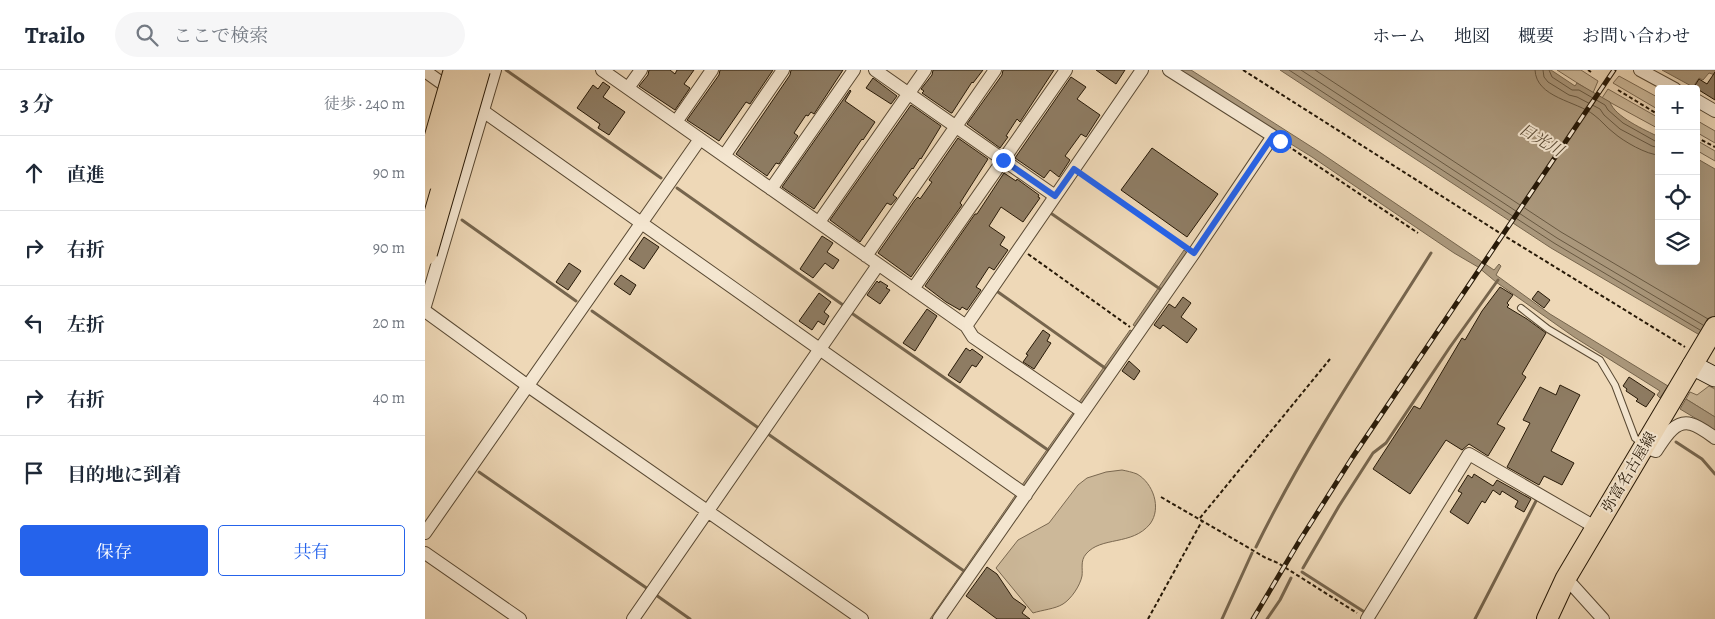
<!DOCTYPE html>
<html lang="ja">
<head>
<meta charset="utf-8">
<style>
	body { margin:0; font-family:Alegreya,"Noto Serif JP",serif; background:#f6f6f7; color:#1f2937 }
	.controls { position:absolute; right:15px; top:15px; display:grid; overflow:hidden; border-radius:5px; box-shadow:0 5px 20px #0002 }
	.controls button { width:45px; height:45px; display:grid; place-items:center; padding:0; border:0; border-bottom:1px solid #e0e1e3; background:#fff; color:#1f2937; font:25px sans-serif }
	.stop { position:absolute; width:15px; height:15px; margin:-11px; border:4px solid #2563eb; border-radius:50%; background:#fff }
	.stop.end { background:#2563eb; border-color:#fff; box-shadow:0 1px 5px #0008 }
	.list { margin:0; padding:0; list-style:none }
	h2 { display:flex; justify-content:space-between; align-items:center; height:65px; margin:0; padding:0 20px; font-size:21px }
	h2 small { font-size:16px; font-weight:400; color:#747a83 }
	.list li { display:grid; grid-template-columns:32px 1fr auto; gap:15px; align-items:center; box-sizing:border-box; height:75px; padding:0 20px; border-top:1px solid #e0e1e3 }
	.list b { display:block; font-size:19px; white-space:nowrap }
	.list em { font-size:16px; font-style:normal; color:#747a83 }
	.actions { display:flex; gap:10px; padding:15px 20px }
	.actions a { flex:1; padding:11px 0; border:1px solid #2563eb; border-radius:5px; text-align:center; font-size:18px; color:#2563eb }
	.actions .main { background:#2563eb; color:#fff }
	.icon { flex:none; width:28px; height:28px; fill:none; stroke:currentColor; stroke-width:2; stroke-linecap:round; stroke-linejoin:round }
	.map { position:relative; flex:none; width:1290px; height:549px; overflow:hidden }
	header { display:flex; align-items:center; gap:30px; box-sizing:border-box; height:70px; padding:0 25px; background:#fff; border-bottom:1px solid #e0e1e3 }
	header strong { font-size:24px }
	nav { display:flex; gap:28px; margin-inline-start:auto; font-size:18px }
	.search { width:350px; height:45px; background:#f6f6f7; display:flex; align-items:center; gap:12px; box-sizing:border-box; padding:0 18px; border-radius:28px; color:#747a83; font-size:19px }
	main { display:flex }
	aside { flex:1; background:#fff }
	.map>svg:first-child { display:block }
	.green { fill:#ccb899; stroke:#7a6850 }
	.water { fill:#aa977b; stroke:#76654d }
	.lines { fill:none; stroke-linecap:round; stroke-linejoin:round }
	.shore { stroke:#685841; stroke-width:1 }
	.stream { stroke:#76654d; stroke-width:3 }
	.building { fill:#8e7c63; stroke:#271907 }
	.lane-casing { stroke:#594933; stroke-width:8 }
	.street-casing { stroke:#594933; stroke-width:14 }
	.secondary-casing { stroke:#271907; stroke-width:21 }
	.primary-casing { stroke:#271907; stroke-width:22 }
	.path { stroke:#271907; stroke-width:2; stroke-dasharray:4 2.5; stroke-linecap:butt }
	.lane { stroke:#f4e6d0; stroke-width:6 }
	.street { stroke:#f4e6d0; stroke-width:12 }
	.secondary { stroke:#f4e6d0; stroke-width:19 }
	.primary { stroke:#eed8b7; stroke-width:20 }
	.rail-casing { stroke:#271907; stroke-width:5 }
	.rail { stroke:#f4e6d0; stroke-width:3; stroke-dasharray:9; stroke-linecap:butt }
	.highway-bridge-casing { stroke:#271907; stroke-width:26; stroke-linecap:butt }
	.highway-bridge { stroke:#eed8b7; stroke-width:24 }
	.route { stroke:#2563eb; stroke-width:6 }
	.labels { text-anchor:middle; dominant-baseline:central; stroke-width:4; stroke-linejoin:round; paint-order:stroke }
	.street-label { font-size:15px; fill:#271907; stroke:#f4e6d0 }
	.water-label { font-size:16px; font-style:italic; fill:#5b4b35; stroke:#f4e6d0 }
</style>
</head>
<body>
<header>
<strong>Trailo</strong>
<div class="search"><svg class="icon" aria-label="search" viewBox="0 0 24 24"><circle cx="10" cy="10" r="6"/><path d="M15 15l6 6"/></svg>ここで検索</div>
<nav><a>ホーム</a><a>地図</a><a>概要</a><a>お問い合わせ</a></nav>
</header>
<main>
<aside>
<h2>3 分<small>徒歩 · 240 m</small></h2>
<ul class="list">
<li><svg class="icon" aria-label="ahead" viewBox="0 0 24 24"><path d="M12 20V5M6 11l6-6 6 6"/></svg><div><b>直進</b></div><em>90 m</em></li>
<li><svg class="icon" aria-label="right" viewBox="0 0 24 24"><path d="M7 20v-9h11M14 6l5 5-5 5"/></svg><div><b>右折</b></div><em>90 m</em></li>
<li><svg class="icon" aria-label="left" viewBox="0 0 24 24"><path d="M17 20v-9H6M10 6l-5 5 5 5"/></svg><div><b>左折</b></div><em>20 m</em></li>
<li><svg class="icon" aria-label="right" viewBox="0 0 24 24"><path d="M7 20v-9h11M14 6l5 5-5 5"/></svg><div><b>右折</b></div><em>40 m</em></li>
<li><svg class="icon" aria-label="arrive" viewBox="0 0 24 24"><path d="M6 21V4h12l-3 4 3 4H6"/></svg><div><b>目的地に到着</b></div></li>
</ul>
<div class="actions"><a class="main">保存</a><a>共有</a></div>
</aside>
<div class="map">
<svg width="1290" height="549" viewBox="0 0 1290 549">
	<rect width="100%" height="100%" fill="#eed8b7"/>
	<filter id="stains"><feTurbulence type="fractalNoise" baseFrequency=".004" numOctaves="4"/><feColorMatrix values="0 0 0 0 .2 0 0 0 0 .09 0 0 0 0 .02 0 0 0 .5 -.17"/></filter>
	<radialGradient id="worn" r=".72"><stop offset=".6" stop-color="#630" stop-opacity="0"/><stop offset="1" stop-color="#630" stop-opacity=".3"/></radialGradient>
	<!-- green -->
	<path class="green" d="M1132,0H1156L1173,11L1168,23Z
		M1194,6L1234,28V40L1188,13Z
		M1183,19L1234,48V59L1177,28Z
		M1271,50L1290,61V73L1271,62Z
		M1271,70L1290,81V91L1271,80Z
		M1284,316L1290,319V347L1261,329L1265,322L1272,325Z
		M697,400C702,401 707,402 712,404C728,413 737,438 725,454C707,476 676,466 661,484C655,491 658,499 657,506C655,516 646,529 638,534C630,539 617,540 608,543L571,498L593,470L624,453L653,415L662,408L681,402Z"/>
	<!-- water -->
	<path class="water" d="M746,0H766L893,81L1069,200L1074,194L1076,196L1071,205L1125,244L1243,316L1235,328L1232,325L1235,321L1149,267L1071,212L1053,197L1029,183L887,87Z
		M855,0H1126L1150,16L1152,13L1185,32C1190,47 1220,60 1234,67V191H1271V88L1290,99V274L1126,178Z
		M1237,0H1290V5L1284,3L1278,10L1274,8L1268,17Z
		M759,180L762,183L711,257L708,255Z
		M705,260L707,261L655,337L652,335Z
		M1261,329L1290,347V360L1255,339Z
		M650,340L652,342L599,417L597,415Z
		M592,423L594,424L508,549H505Z"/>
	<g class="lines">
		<!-- shore -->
		<path class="shore" d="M864,0L1129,173L1275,260
			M876,0L1132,168L1278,255
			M890,0L1136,162L1283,249
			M1110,0C1111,28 1152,31 1169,45C1176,50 1182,58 1189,63C1198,71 1222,85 1234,85
			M1118,0L1119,7L1123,12L1144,25L1152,27L1175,39L1179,45L1195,59L1227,76L1234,78
			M1124,0L1127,7L1147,20H1154L1180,35L1183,40L1198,53L1230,71H1234"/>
		<!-- stream -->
		<path class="stream" d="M81,0L236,108
			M252,118L418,235
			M627,144L735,219
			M37,150L151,231
			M573,222L680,298
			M167,241L335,359
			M425,242L623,380
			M343,364L539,501
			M1251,372L1277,389L1290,404
			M54,402L223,519
			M831,477C881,375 945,280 1006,183
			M878,498L914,436L948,383L961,373L1025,277L1073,210
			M877,502L941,543
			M231,525L265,549
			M797,549L827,483
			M842,549L855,530L866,508
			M1050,549L1112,429"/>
	</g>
	<!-- building -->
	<path class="building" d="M224,0H245L250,4L252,0H269L259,14L265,18L250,40L214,16L223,5Z
		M295,0H348L325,34L321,32L294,71L262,50L294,5Z
		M366,0H418L389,44L386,42L383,46L381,45L369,63L373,66L354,94L351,93L342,106L311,84L365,5Z
		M508,0H558L548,13L547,12L527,43H526L497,23L499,21L496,19L507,5Z
		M578,0H629L595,52L592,49L581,66L583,67L575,78L542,54L577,5Z
		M671,0H700L691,14Z
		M1290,2V30L1269,17L1274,9L1282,14Z
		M646,7L661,17L652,29L675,45L661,67L656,64L640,86L645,90L634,107L625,100L619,108L590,88Z
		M448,8L472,26L466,34L441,18Z
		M178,12L185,17L178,27L200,42L184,65L173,58L175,54L152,38L168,15L173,19Z
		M425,20L426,21L420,31L450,52L438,70L437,69L389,139L357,117Z
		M486,35L516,56L496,89L495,88L488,99L487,98L468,125L472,128L466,135L462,133L435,172L405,150Z
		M533,68L563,89L535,133L537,135L486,207L453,183L490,130L493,127L495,129L507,112L504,110Z
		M727,78L793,124L762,167L696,120Z
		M579,103L591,111L592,109L614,125L613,127L615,128L598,152L576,137L564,156L580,167L575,175L583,180L569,200L564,197L551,217L556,220L542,240L537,237L535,240L521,232L500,216L550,144H552Z
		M397,166L408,173L402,182L414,190L408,199L400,193L388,208L375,199Z
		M219,167L234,177L219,199L204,189Z
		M144,193L156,201L143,220L131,212Z
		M196,205L211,215L205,225L189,214Z
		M452,211L454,213L455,211L463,216L461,218L465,220L455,234L442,225Z
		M1075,217L1088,225L1082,233L1084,235L1082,237L1102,249L1121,263L1097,304L1101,307L1072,354L1080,358L1063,386L1044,374L1037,380L1021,370L985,424L948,399L989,336L995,339L1037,268L1040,270L1057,241Z
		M1113,221L1125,230L1119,238L1107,229Z
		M394,223L406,232L399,242L404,246L399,255L393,251L387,260L374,251Z
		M758,227L766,233L756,247L772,259L762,273L738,255L735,259L729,255L744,234L750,238Z
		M502,239L512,246L490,281L478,273Z
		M618,260L625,265L622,271L626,273L609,299L598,292L603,285L601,284Z
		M541,278L545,281L547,279L558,287L551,297L547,295L535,313L523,305Z
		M704,291L715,301L709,310L697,301Z
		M1204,307L1230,324L1221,337L1211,331L1213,329L1201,321L1202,319L1198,316Z
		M1135,315L1155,325L1126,381L1149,393L1137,415L1119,406L1114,415L1082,397L1105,353L1098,350L1115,317L1131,325Z
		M1049,404L1068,416L1072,410L1106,429L1099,442L1090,437L1093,431L1077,421L1075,425L1068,420L1060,433L1057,431L1043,454L1025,442L1037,423L1033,421L1043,405L1047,408Z
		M562,497L572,504L588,528L601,537L597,543L605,549H572L541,526Z"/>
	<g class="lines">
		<defs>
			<path id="lane" d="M1096,238L1123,259L1175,290L1190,315L1210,368L1217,374"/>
			<path id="street" d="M177,0L541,256L717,0
				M450,0L630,126
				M1215,0L1250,19
				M0,1L18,14L49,28L58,41L601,425
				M203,18L216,0
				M1271,30L1290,41
				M251,52L287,0
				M299,86L358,0
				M346,119L429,0
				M394,152L500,0
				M441,186L570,0
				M488,219L641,0
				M0,236L70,0
				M0,241L103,316L437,549
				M541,256L548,267L658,342
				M1219,377L1231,381C1238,371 1249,349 1266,354C1274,356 1283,363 1290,368
				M0,463L275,69
				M0,483L95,549
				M1141,508L1178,549
				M208,549L453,195
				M514,549L769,183L848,66L744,0
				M942,549L1044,384L1170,457"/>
			<path id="secondary" d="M1267,295L1290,307"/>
			<path id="primary" d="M1122,549L1141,508L1290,257"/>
		</defs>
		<!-- lane casing -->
		<use href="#lane" class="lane-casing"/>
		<!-- street casing -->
		<use href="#street" class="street-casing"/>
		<!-- secondary casing -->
		<use href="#secondary" class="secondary-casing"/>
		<!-- primary casing -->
		<use href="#primary" class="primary-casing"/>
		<!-- path -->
		<path class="path" d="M818,0L1078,165L1260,277
			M1163,0L1166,2
			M1193,20L1234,45
			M1271,67L1290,77
			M857,72L993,163
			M659,105L759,176
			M603,184L705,257
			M736,427L841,488L853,493L932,543
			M775,448L905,289
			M723,549L777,451"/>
		<!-- lane -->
		<use href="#lane" class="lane"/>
		<!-- street -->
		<use href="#street" class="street"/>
		<!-- secondary -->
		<use href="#secondary" class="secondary"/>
		<!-- primary -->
		<use href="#primary" class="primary"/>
		<defs>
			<path id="rail" d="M828,549L875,470L927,388L1189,0"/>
		</defs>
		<!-- rail casing -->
		<use href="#rail" class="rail-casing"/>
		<!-- rail -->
		<use href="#rail" class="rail"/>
		<defs>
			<path id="highway-bridge" d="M0,108L31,0
				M0,183L53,0"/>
		</defs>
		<!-- highway-bridge casing -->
		<use href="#highway-bridge" class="highway-bridge-casing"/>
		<!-- highway-bridge -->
		<use href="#highway-bridge" class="highway-bridge"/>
	</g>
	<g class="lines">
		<!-- route -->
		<path class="route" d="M578,90L630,126L649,99L769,183L848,66L855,71"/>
	</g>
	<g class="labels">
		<!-- street labels -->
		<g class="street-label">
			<text transform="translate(1204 402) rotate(-59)">弥富名古屋線</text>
		</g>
		<!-- water labels -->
		<g class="water-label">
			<text transform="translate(1116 70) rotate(31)">日光川</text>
		</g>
	</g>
	<rect width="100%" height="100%" filter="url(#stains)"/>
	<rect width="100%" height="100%" fill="url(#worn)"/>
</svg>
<div class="controls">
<button>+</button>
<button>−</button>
<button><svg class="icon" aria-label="locate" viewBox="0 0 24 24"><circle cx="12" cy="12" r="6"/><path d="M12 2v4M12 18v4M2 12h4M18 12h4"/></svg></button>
<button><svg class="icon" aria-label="layers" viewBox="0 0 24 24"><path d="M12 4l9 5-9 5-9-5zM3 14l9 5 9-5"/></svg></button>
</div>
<div class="stop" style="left:855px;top:71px"></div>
<div class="stop end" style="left:578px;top:90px"></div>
</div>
</main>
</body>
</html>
